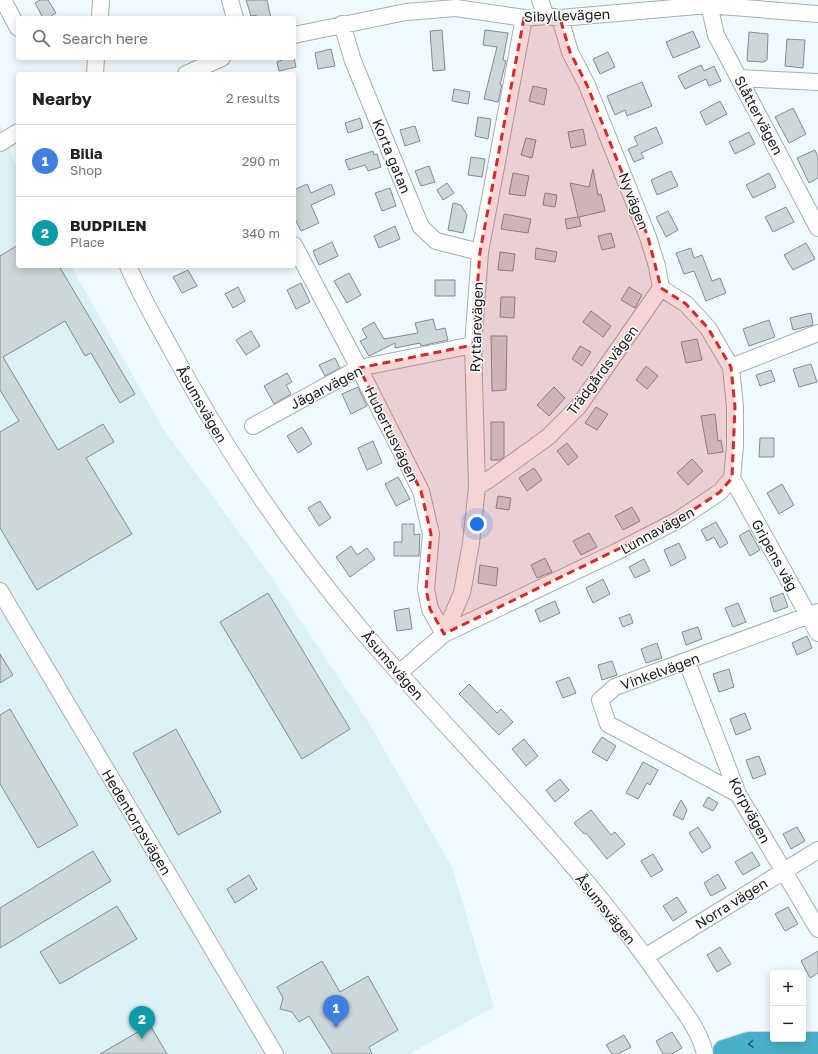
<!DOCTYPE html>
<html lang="en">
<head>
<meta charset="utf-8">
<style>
	body { margin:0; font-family:"Golos Text",sans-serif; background:#f2f2f2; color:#202124 }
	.controls { position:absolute; right:12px; bottom:12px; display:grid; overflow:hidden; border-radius:4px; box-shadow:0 2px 10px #0003 }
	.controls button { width:36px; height:36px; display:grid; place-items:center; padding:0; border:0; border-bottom:1px solid #e0e0e0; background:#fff; color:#202124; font:20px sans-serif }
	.you { position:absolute; left:477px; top:524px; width:14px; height:14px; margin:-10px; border:3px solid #fff; border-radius:50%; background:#1a73e8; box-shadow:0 0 0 6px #1a73e833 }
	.badge { display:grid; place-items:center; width:26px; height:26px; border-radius:50%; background:#d93025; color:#fff; font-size:13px; font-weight:700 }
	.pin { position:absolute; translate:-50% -33px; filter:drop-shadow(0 1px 2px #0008) }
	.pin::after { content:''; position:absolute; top:21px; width:14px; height:12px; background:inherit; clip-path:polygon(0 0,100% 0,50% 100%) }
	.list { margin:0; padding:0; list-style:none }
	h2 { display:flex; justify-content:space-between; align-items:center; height:52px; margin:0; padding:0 16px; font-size:17px }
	h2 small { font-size:13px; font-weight:400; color:#757577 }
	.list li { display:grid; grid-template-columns:26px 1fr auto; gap:12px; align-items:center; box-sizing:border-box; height:72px; padding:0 16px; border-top:1px solid #e0e0e0 }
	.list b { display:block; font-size:15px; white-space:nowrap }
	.list p { margin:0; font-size:13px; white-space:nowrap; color:#757577 }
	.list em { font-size:13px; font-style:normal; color:#757577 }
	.icon { flex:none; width:22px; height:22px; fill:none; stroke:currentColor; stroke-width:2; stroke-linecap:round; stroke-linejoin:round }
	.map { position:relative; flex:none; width:818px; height:1054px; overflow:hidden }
	.search { position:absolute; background:#fff; box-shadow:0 2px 10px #0003; left:16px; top:16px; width:280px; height:44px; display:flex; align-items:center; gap:10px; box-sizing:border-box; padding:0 14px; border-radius:4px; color:#757577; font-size:15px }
	.panel { position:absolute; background:#fff; box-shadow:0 2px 10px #0003; left:16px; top:72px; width:280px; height:196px; border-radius:4px }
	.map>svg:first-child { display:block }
	.built { fill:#dcf1f6 }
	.building { fill:#ccd7da; stroke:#828d90 }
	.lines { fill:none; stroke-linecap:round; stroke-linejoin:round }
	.minor-casing { stroke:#a4afb2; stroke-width:18 }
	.highway-casing { stroke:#d5d6d6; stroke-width:24 }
	.minor { stroke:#fff; stroke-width:16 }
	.highway { stroke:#48b1c9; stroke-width:22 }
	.oneway { stroke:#2c5e69 }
	.marked { fill:#d62828; fill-opacity:0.2; stroke:#d62828; stroke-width:3; stroke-dasharray:8 5; stroke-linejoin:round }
	.labels { text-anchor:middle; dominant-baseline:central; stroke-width:3; stroke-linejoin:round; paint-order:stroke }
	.street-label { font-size:14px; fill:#161a1b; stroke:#fff }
</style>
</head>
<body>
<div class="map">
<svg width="818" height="1054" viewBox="0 0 818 1054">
	<rect width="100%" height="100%" fill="#effafe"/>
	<!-- built -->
	<path class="built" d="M0,124L18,170V266H71L162,427L268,572L367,720L452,867L494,1007L409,1054H0Z"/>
	<!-- building -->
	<path class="building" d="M40,0H48L56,13L48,18H43L35,3Z
		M246,0H267L271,18H257L256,15L251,16Z
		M442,30L445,70L433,71L430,31Z
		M485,30L508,33L503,60L506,61L500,85H502L498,102L484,99L497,47L483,45Z
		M693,31L700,47L673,58L666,42Z
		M749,32L768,34L767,60L763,62L747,61Z
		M787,39L805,40L803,68L785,66Z
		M331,49L335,66L318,69L315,53Z
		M608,52L615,67L600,74L593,59Z
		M282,58H294L296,67L279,71L277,62L282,60Z
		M701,65L704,71L714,66L721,81L709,86L706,79L685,89L678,76Z
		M642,82L652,106L627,116L625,110L615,115L607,96Z
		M533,86L547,89L544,105L529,101Z
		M454,89L470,92L468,104L452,101Z
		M720,101L727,114L706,125L700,112Z
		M793,108L806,134L789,143L775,117Z
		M478,117L491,119L488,139L475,136Z
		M360,118L363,128L348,133L345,123Z
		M415,126L420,141L405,146L400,130Z
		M656,127L663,143L641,153L644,158L634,162L628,149L638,145L634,137Z
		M583,129L586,145L571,148L568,132Z
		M749,132L755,144L735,154L729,142Z
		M526,138L536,140L532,158L521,155Z
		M815,150L818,157V178L809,183L797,158Z
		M373,151L374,155L377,154L381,167L368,171L365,165L349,170L345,160Z
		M471,157L485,159L482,177L468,175Z
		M429,166L435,182L421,186L415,171Z
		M593,169L598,195L601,194L605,211L579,217L581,226L567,229L565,219L578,217L570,183L589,187Z
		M671,171L678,186L657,195L651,180Z
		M513,173L529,176L525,196L509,194Z
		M769,173L776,187L753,198L746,185Z
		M447,183L454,193L443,200L437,190Z
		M307,184L311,193L331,184L335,194L311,205L319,223L301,231L294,217V190Z
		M390,188L396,206L382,211L375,193Z
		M545,193L557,195L555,207L543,205Z
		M453,203L461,205L467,215L463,233L448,230Z
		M786,207L794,222L773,232L765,217Z
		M668,211L678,230L666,237L656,217Z
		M504,214L531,219L528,233L501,229Z
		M395,226L400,239L379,248L374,236Z
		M611,233L615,247L602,250L598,236Z
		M332,242L338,256L319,265L313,251Z
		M806,243L815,259L793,270L784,255Z
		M18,245V266H59L135,394L120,403L91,353L85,356L65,321L3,357L58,450L103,424L114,442L86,458L132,534L37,590L0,528V432L19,421L0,390V256Z
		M536,248L557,252L555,262L535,259Z
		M691,248L694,258L702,255L712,281L720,278L726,293L706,301L694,271L684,274L676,253Z
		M500,252L515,254L513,271L498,270Z
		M188,270L197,286L182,293L173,277Z
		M349,273L361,295L347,303L334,281Z
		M435,280H455V296H435Z
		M301,283L310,302L296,309L287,290Z
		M238,287L245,301L233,308L225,294Z
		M629,287L642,295L635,308L621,300Z
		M501,297H515L514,318L500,317Z
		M591,311L611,326L603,337L583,322Z
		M811,313L813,325L793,330L790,318Z
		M433,319L436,330L445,328L448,340L421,346L420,343L395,348V343L369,356L360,341L367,338L362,329L374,322L384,339L418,333L415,323Z
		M769,320L775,337L749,346L743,329Z
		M251,331L260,346L246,355L236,340Z
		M491,336H507L506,390L492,391Z
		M697,339L702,360L686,363L681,342Z
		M580,346L591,352L582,366L572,359Z
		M335,358L340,368L325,376L319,365Z
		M811,364L817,382L799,387L793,369Z
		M646,366L658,376L647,389L636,380Z
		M771,370L775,381L760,386L756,375Z
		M287,373L292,382L286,385L291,394L274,404L264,386Z
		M358,387L367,406L351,414L342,394Z
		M554,387L565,398L549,416L537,405Z
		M596,407L608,414L597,430L585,423Z
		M715,414L718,441L721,440L723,452L708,454L701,416Z
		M491,422H504V457L500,460H491Z
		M302,427L312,444L298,453L287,436Z
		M760,438H774V457H759Z
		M373,441L382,463L367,470L358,448Z
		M567,443L578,457L568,465L557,451Z
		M692,459L703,471L688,485L677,473Z
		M534,468L542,480L527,491L519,478Z
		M398,477L410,499L396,506L385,484Z
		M782,484L794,505L779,514L767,493Z
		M498,496L511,498L509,510L496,508Z
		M320,501L331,518L319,526L308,508Z
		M632,507L640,521L623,530L615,516Z
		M716,522L728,543L720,548L714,537L707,541L701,530Z
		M402,524H414V535L420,534L419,556H394V542H402Z
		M749,530L760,550L750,556L739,536Z
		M589,533L597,547L581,555L573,541Z
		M679,543L686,558L671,566L664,550Z
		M351,546L357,555L367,548L375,559L350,577L336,557Z
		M545,558L552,572L537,578L531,565Z
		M644,559L650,571L635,578L629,567Z
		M480,565L498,568L496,586L478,583Z
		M603,579L610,594L593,603L586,588Z
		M268,593L350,729L302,759L220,622Z
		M783,593L788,607L774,612L770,598Z
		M555,601L560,613L540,622L535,610Z
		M738,603L746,622L733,627L725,608Z
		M409,608L412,629L397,631L394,611Z
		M630,614L633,623L623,627L619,618Z
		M698,627L702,639L686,645L682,632Z
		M807,636L812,648L797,655L792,643Z
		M657,643L662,658L646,663L641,649Z
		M0,654L13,675L0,683Z
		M612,661L617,675L602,680L598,665Z
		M729,669L734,687L719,692L713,674Z
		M569,677L576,693L563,698L556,682Z
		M469,684L497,713L501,709L513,722L499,735L459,694Z
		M10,709L78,825L38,848L0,784V715Z
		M745,713L751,729L736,735L730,719Z
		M176,729L221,812L178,835L133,753Z
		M602,737L616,746L607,761L592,752Z
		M524,739L538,756L526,766L512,749Z
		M759,756L766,774L753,779L746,760Z
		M643,762L658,770L650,785L647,783L638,799L626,793Z
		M560,779L569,790L555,802L546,790Z
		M708,797L718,803L713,811L703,806Z
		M681,800L687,810L683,820L673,815Z
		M591,810L611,835L615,832L625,844L607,859L586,833L584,834L574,823Z
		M698,827L711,847L702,853L689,833Z
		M797,827L805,841L791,849L783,834Z
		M93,851L111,881L0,948V908Z
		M752,852L760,865L743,875L735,862Z
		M653,854L663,870L651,877L641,861Z
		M718,874L726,888L711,896L704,883Z
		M249,875L257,889L235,903L227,889Z
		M677,897L687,912L673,921L663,906Z
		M117,906L137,939L60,984L40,952Z
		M788,907L798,924L785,931L775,914Z
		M720,947L731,964L717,972L707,955Z
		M818,951V973L810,978L801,961Z
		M322,961L340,992L368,976L398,1030L369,1047L372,1054H333L309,1016L299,1022L292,1012L280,1009L283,998L277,987Z
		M150,1025L167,1054H100Z
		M672,1032L682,1048L672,1054H663L656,1041Z
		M624,1035L631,1047L618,1054H612L606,1045Z"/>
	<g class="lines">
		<defs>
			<path id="minor" d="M3,0L18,28
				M230,0L235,18
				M540,0L546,16
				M708,0L716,35L818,228
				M100,18L101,0
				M560,18L570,52L587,85L648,237L657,266L661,288L686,304L708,328L731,367
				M342,24L353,61L421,227L436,241L480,252
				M294,35L406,12L456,8L524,18L546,16L560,18L708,5L818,14
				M95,74L96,58
				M186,74L222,58
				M739,78L818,82
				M0,143L18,132
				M294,245L359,368L421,491L431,534L426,589L430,609L444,634
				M128,266C140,294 156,322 171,349C224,448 286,540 358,626C458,744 572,851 660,978C676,1002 699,1026 705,1054
				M253,426L359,368L473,345
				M732,478L818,633
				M477,487L491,478L548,437L578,407L661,288
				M0,591L275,1054
				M444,634L462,593L471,543L477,487L473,345L480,252L524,18
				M687,662L738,794L818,929
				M399,673L444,634L618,551L678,520L720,492L732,478L735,446V407L731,367L818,333
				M738,794L608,724L600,700L615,687L818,612
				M645,957L818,850"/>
			<path id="highway" d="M724,1051L749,1043H818"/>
		</defs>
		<!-- minor casing -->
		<use href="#minor" class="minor-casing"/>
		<!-- highway casing -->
		<use href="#highway" class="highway-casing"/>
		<!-- minor -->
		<use href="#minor" class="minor"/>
		<!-- highway -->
		<use href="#highway" class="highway"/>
	</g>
	<!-- one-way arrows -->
	<defs><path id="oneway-chevron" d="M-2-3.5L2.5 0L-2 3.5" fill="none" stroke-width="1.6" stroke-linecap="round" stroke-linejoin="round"/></defs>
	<use class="oneway" href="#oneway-chevron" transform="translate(751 1044) rotate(175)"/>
	<!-- marked area -->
	<path class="marked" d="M524,18H560L570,52L587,85L648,237L661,288L686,304L708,328L731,367L735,407L732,478L720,492L678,520L444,634L430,609L426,589L431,534L421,491L359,368L473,345L480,252Z"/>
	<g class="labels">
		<!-- street labels -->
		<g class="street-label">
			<text transform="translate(567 15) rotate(-2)">Sibyllevägen</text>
			<text transform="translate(759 115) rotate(62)">Slåttervägen</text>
			<text transform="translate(392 156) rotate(68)">Korta gatan</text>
			<text transform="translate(634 201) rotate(69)">Nyvägen</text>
			<text transform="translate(476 327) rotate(-88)">Ryttarevägen</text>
			<text transform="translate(602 370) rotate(-53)">Trädgårdsvägen</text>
			<text transform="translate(326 387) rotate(-27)">Jägarvägen</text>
			<text transform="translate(202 404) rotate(60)">Åsumsvägen</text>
			<text transform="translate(392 434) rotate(64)">Hubertusvägen</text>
			<text transform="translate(657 530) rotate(-29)">Lunnavägen</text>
			<text transform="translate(775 555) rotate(61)">Gripens väg</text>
			<text transform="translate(393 665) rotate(49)">Åsumsvägen</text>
			<text transform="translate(660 671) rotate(-20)">Vinkelvägen</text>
			<text transform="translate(750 810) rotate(62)">Korpvägen</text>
			<text transform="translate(137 822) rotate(59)">Hedentorpsvägen</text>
			<text transform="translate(731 903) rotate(-32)">Norra vägen</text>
			<text transform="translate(606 909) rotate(51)">Åsumsvägen</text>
		</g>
	</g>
</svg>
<div class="controls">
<button>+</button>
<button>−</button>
</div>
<div class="you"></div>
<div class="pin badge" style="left:336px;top:1028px;background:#3f7fe0">1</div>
<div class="pin badge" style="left:142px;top:1039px;background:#0f9aa8">2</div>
<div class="search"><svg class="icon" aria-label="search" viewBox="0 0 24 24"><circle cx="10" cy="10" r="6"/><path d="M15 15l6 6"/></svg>Search here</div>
<section class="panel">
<h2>Nearby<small>2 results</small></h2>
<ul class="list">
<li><span class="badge" style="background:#3f7fe0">1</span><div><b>Bilia</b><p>Shop</p></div><em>290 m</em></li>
<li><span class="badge" style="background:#0f9aa8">2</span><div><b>BUDPILEN</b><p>Place</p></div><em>340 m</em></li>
</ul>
</section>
</div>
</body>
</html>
